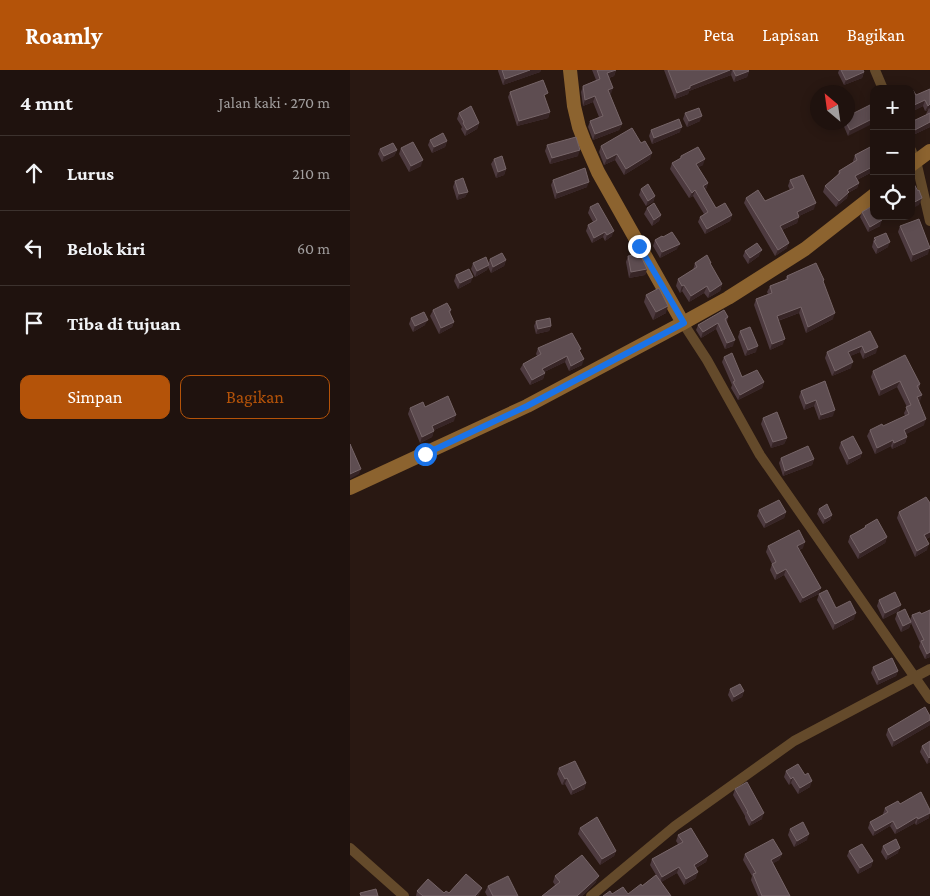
<!DOCTYPE html>
<html lang="id">
<head>
<meta charset="utf-8">
<style>
	body { margin:0; font-family:"Crimson Pro",serif; background:#2c201c; color:#f1f3f6 }
	.controls { position:absolute; right:15px; top:15px; display:grid; overflow:hidden; border-radius:10px; box-shadow:0 2px 12px #0003 }
	.controls button { width:45px; height:45px; display:grid; place-items:center; padding:0; border:0; border-bottom:1px solid #3c322e; background:#1f120e; color:#f1f3f6; font:25px sans-serif }
	.compass { position:absolute; left:460px; top:15px; width:45px; height:45px; border-radius:50%; background:#1f120e; box-shadow:0 2px 12px #0003; rotate:331deg }
	.stop { position:absolute; width:15px; height:15px; margin:-11px; border:4px solid #1a73e8; border-radius:50%; background:#fff }
	.stop.end { background:#1a73e8; border-color:#fff; box-shadow:0 1px 5px #0008 }
	.list { margin:0; padding:0; list-style:none }
	h2 { display:flex; justify-content:space-between; align-items:center; height:65px; margin:0; padding:0 20px; font-size:21px }
	h2 small { font-size:16px; font-weight:400; color:#a19e9e }
	.list li { display:grid; grid-template-columns:32px 1fr auto; gap:15px; align-items:center; box-sizing:border-box; height:75px; padding:0 20px; border-top:1px solid #3c322e }
	.list b { display:block; font-size:19px; white-space:nowrap }
	.list em { font-size:16px; font-style:normal; color:#a19e9e }
	.actions { display:flex; gap:10px; padding:15px 20px }
	.actions a { flex:1; padding:11px 0; border:1px solid #b45309; border-radius:10px; text-align:center; font-size:18px; color:#b45309 }
	.actions .main { background:#b45309; color:#fff }
	.icon { flex:none; width:28px; height:28px; fill:none; stroke:currentColor; stroke-width:2; stroke-linecap:round; stroke-linejoin:round }
	.map { position:relative; flex:none; width:580px; height:826px; overflow:hidden }
	header { display:flex; align-items:center; gap:30px; box-sizing:border-box; height:70px; padding:0 25px; background:#b45309; color:#fff }
	header strong { font-size:24px }
	nav { display:flex; gap:28px; margin-inline-start:auto; font-size:18px }
	main { display:flex }
	aside { flex:1; background:#1f120e }
	.map>svg:first-child { display:block }
	.lines { fill:none; stroke-linecap:round; stroke-linejoin:round }
	.street { stroke:#644a2b; stroke-width:10 }
	.secondary { stroke:#8c632f; stroke-width:14 }
	.wall { fill:#4d3a3f }
	.shaded-wall { fill:#372526 }
	.building { fill:#5e4d51; stroke:#766568 }
	.route { stroke:#1a73e8; stroke-width:6 }
</style>
</head>
<body>
<header>
<strong>Roamly</strong>
<nav><a>Peta</a><a>Lapisan</a><a>Bagikan</a></nav>
</header>
<main>
<aside>
<h2>4 mnt<small>Jalan kaki · 270 m</small></h2>
<ul class="list">
<li><svg class="icon" aria-label="ahead" viewBox="0 0 24 24"><path d="M12 20V5M6 11l6-6 6 6"/></svg><div><b>Lurus</b></div><em>210 m</em></li>
<li><svg class="icon" aria-label="left" viewBox="0 0 24 24"><path d="M17 20v-9H6M10 6l-5 5 5 5"/></svg><div><b>Belok kiri</b></div><em>60 m</em></li>
<li><svg class="icon" aria-label="arrive" viewBox="0 0 24 24"><path d="M6 21V4h12l-3 4 3 4H6"/></svg><div><b>Tiba di tujuan</b></div></li>
</ul>
<div class="actions"><a class="main">Simpan</a><a>Bagikan</a></div>
</aside>
<div class="map">
<svg width="580" height="826" viewBox="0 0 580 826">
	<rect width="100%" height="100%" fill="#291812"/>
	<g class="lines">
		<!-- street -->
		<path class="street" d="M525,0L533,19
			M561,80L566,91L580,151
			M333,253L357,290L410,385L580,629
			M0,778L54,826
			M241,826L325,756L444,671L580,599"/>
		<!-- secondary -->
		<path class="secondary" d="M220,0L224,36L229,57L234,70L248,102L333,253
			M561,95L580,81
			M0,418L177,336L333,253L378,228L455,179L524,125"/>
	</g>
	<!-- wall -->
	<path class="wall" d="M148,0H191L190,2L153,15L148,1Z
		M242,0H266L264,6L259,8L261,24H260L272,54L269,60L243,70L238,57L240,51L249,47L243,32L233,36L231,22L233,16L246,10Z
		M314,0H398L399,1L397,7L384,12L381,5L339,21L338,24L325,29Z
		M489,0H513L514,2L512,8L494,15L488,3Z
		M580,19V57L561,66V52L577,45L576,44L578,40L575,41L573,36L561,42V21L566,25Z
		M160,22L200,42L198,48L167,56L158,27Z
		M524,33L498,66L492,52H498Z
		M109,43L129,53L127,59L115,66L111,59L112,57L107,49Z
		M335,43L350,51L337,57L333,49Z
		M301,60L330,62L302,74L299,66Z
		M80,70L97,71L95,77L82,83L78,75Z
		M197,75L228,86L200,94L195,81Z
		M524,75V101L507,110L509,113L507,118L498,123L497,128L486,137L473,122L475,116L487,106L489,101L503,92V91L505,85Z
		M251,76L300,89L274,105L265,90L254,95L249,82Z
		M51,78L71,96L59,102L49,84Z
		M30,79L47,80L44,86L32,92L28,84Z
		M331,86L353,95L348,97L358,113L356,119L355,120L366,138L382,145L380,151L355,164L348,152L350,147L354,144L343,126L339,128L320,99L322,93L330,89Z
		M144,89L156,99L154,105L146,108L141,94Z
		M203,110L237,117L205,129L201,115Z
		M440,110L464,139L449,146L447,153L432,160L437,178L425,186L394,133L396,128L415,131L440,120L438,116Z
		M105,111L118,122L115,127L107,130L103,117Z
		M291,119L305,126L303,132L296,136L289,125Z
		M240,137L262,166L255,171L253,167L242,173L236,161L238,155L243,152L238,143Z
		M297,138L311,145L309,151L302,156L294,144Z
		M512,142L530,156L518,162L510,147Z
		M550,156L578,184L561,192L548,162Z
		M313,167L327,179L310,188L303,176L305,170Z
		M524,168L538,177L526,184L522,177Z
		M395,181L409,186L398,194L393,186Z
		M278,186L297,199L295,205L279,208L276,192Z
		M140,189L156,190L154,196L141,203L138,197L137,200L125,207L121,199L123,193H138Z
		M345,193L360,195L372,214L370,221L358,228L354,223L339,232L332,221L330,223L326,216L328,209L343,200Z
		M106,205L121,212L108,219L104,211Z
		M437,206L474,210L473,212L483,249L456,263L449,243L428,251L433,274L420,280L404,235L406,229L418,224L417,222L420,216L435,210Z
		M296,225L316,243L303,250L294,232Z
		M83,240H101L100,244L104,252L102,257L89,264L80,246Z
		M378,247L377,251L383,276L375,279L366,259L351,268L346,260L348,255Z
		M61,248L75,255L63,262L59,254Z
		M186,251L201,256L199,261L186,264L184,256Z
		M390,261L406,282L395,286L388,267Z
		M520,261L526,283L513,289L510,282L500,286L501,298L482,306L475,288L477,282Z
		M188,278L230,281L232,295L219,301L215,292L194,302L195,303L193,309L180,315L170,299L173,294L187,286L186,284Z
		M374,287L392,307L414,312L412,318L388,330L381,318L382,315L372,292Z
		M523,301L570,314L569,319L570,331H569L574,355L556,364L557,367L555,373L542,379L541,376L525,384L517,366L520,360L533,356L555,346L554,343L557,337L547,317L529,326L521,307Z
		M475,311L483,346L469,350L464,336L454,340L449,327L451,321Z
		M75,337L104,351L84,360L82,367L70,373L58,344L60,338Z
		M413,348L437,368L434,374L421,378L411,354Z
		M491,372L512,383L510,388L497,395L489,378Z
		M431,388L464,389L462,395L433,406L429,393Z
		M469,439L482,445L480,450L473,454L467,444Z
		M409,440L436,442L434,448L414,458L407,446Z
		M549,442L580,467L576,469L577,480L565,487L547,448Z
		M515,456L537,467L535,473L508,489L498,472L500,466L514,458Z
		M418,476L453,478L449,480L469,524L450,533L434,505L425,510L420,500L422,494L416,482Z
		M469,524L486,538L504,549L483,560L467,530Z
		M529,530L549,541L533,549L527,536Z
		M580,540V587L575,589L569,577L570,573L561,553L559,558L551,562L545,549L547,543L560,550L562,545L571,544Z
		M523,597L548,601L546,606L527,615L521,603Z
		M380,619L394,621L392,627L382,632L378,625Z
		M580,655L542,677L536,665L538,659Z
		M580,671V692L577,694L570,682L572,676Z
		M209,698L236,713L234,719L221,725L215,714L212,715L207,704Z
		M436,701L460,717L448,724L441,713L439,715L434,707Z
		M385,719L412,749L399,756L395,748V746L383,725Z
		M550,734L579,748L566,755L565,753L545,764L540,756L523,766L518,758L520,752L534,745L533,744L535,738Z
		M230,758L266,781L264,786L250,795L228,764Z
		M440,759L457,770L444,777L438,765Z
		M328,765L358,786L356,792L346,798V808L334,815L327,803L311,812L321,826L262,824H278L292,816L306,805L300,795L302,789L328,774L326,771Z
		M533,776L548,783L536,790L531,782Z
		M499,781L523,791L521,797L508,804L497,786Z
		M395,784H432L429,790L423,793L440,826H408L401,810L402,806L393,790Z
		M205,806L246,812L232,826H192L205,815L203,812Z
		M138,816L168,826H137L135,822Z
		M132,818L128,826H66L67,821L99,823Z"/>
	<!-- shaded-wall -->
	<path class="shaded-wall" d="M180,0H191L190,2L153,15L155,9Z
		M266,0L264,6L255,9L257,3Z
		M380,0H382L381,5L339,21L338,24L325,29L327,23L340,16Z
		M399,1L397,7L384,12L386,6Z
		M514,2L512,8L494,15L496,10Z
		M263,18L261,24L256,26L258,20Z
		M245,26L243,32L233,36L235,30Z
		M575,30L573,36L561,42L562,36Z
		M580,34V39L579,38L578,40L575,41L578,36Z
		M200,42L198,48L167,56L169,51Z
		M352,46L350,51L337,57L339,51Z
		M524,48V53L498,66L500,60Z
		M580,52V57L561,66L563,61Z
		M129,53L127,59L115,66L117,60Z
		M272,54L269,60L243,70L245,64Z
		M332,57L330,62L302,74L304,68Z
		M97,71L95,77L82,83L84,77Z
		M47,80L44,86L32,92L34,86Z
		M230,80L228,86L200,94L202,88Z
		M302,83L300,89L274,105L276,99Z
		M267,84L265,90L254,95L257,89Z
		M355,89L353,95L344,100L346,94Z
		M73,90L71,96L59,102L61,96Z
		M524,96V101L503,112L505,106Z
		M156,99L154,105L146,108L148,102Z
		M239,112L237,117L205,129L207,123Z
		M358,113L356,119L350,122L353,116Z
		M509,113L507,118L498,123L497,128L486,137L489,131L497,120Z
		M345,120L343,126L339,128L342,123Z
		M118,122L115,127L107,130L109,124Z
		M305,126L303,132L296,136L298,131Z
		M572,128L569,135L561,139V134Z
		M466,133L464,139L445,148L447,142Z
		M311,145L309,151L302,156L304,150Z
		M382,145L380,151L355,164L357,159Z
		M449,147L447,153L428,162L430,156Z
		M532,150L530,156L518,162L520,157Z
		M264,161L262,166L255,171L257,165Z
		M255,162L253,167L242,173L244,168Z
		M540,172L538,177L526,184L528,178Z
		M439,173L437,178L425,186L428,180Z
		M330,174L327,179L310,188L312,182Z
		M580,178L578,184L561,192L563,185Z
		M412,180L409,186L398,194L400,188Z
		M156,190L154,196L141,203L143,197Z
		M139,195L137,200L125,207L127,201Z
		M297,199L295,205L279,208L281,202Z
		M123,207L121,212L108,219L110,213Z
		M372,214L370,221L358,228L360,222Z
		M334,215L332,221L330,223L332,216Z
		M357,216L354,223L339,232L341,226Z
		M318,236L316,243L303,250L306,242Z
		M451,237L449,243L424,252L427,246Z
		M485,243L483,249L456,263L458,257Z
		M78,250L75,255L63,262L65,256Z
		M104,252L102,257L89,264L91,258Z
		M368,253L366,259L351,268L353,262Z
		M201,256L199,261L186,264L188,259Z
		M435,269L433,274L420,280L422,274Z
		M385,270L383,276L375,279L377,273Z
		M408,276L406,282L395,286L398,280Z
		M512,276L510,282L496,288L498,282Z
		M528,277L526,283L513,289L515,283Z
		M217,286L215,292L190,304L192,299Z
		M234,289L232,295L219,301L221,296Z
		M503,292L501,298L482,306L485,301Z
		M195,303L193,309L180,315L182,310Z
		M550,311L547,317L529,326L531,320Z
		M414,312L412,318L388,330L390,325Z
		M572,325L570,331L565,333L567,327Z
		M466,330L464,336L454,340L456,334Z
		M485,340L483,346L469,350L471,345Z
		M106,345L104,351L80,362L82,356Z
		M576,349L574,355L552,366L554,360Z
		M84,361L82,367L70,373L72,367Z
		M557,367L555,373L542,379L544,373Z
		M437,368L434,374L421,378L423,372Z
		M543,370L541,376L525,384L527,378Z
		M512,383L510,388L497,395L499,389Z
		M464,389L462,395L433,406L435,401Z
		M11,399L9,404L0,409V404Z
		M436,442L434,448L414,458L416,453Z
		M482,445L480,450L473,454L475,449Z
		M580,462V467L572,471L574,465Z
		M537,467L535,473L508,489L510,483Z
		M455,472L453,478L445,482L447,476Z
		M579,474L577,480L565,487L567,481Z
		M436,499L434,505L425,510L427,504Z
		M471,518L469,524L450,533L453,528Z
		M551,535L549,541L533,549L535,543Z
		M506,543L504,549L483,560L485,554Z
		M561,552L559,558L551,562L553,556Z
		M580,582V587L575,589L577,584Z
		M548,601L546,606L527,615L529,610Z
		M394,621L392,627L382,632L384,627Z
		M580,650V655L542,677L544,671Z
		M580,687V692L577,694L579,688Z
		M443,707L441,713L439,715L441,709Z
		M217,708L215,714L212,715L215,709Z
		M462,711L460,717L448,724L450,718Z
		M236,713L234,719L221,725L223,720Z
		M414,743L412,749L399,756L402,751Z
		M580,743L579,748L566,755L568,749Z
		M567,747L565,753L545,764L547,759Z
		M543,751L540,756L523,766L525,761Z
		M459,764L457,770L444,777L447,771Z
		M550,778L548,783L536,790L538,785Z
		M266,781L264,786L250,795L252,789Z
		M432,784L429,790L419,796L421,790Z
		M358,786L356,792L342,800L344,795Z
		M523,791L521,797L508,804L510,798Z
		M329,797L327,803L310,813L312,807Z
		M348,802L346,808L334,815L336,809Z
		M249,806L246,812L232,826H227Z
		M132,818L128,826H125Z"/>
	<!-- building -->
	<path class="building" d="M152,0H180L155,9Z
		M247,0H266L257,3L263,18L258,20L272,54L245,64L240,51L253,46L245,26L235,30L233,16L250,9Z
		M318,0H380L340,16V18L327,23Z
		M383,0H398L399,1L386,6Z
		M491,0H513L514,2L496,10Z
		M193,10L198,23L194,25L200,42L169,51L160,22Z
		M580,19V34L578,36L575,30L562,36L561,35V21L563,20L566,25Z
		M524,33V48L500,60L496,52H498V46Z
		M121,36L129,53L117,60L113,53L114,52L109,43Z
		M349,38L352,46L339,51L335,43Z
		M580,43V52L563,61L561,60V52Z
		M329,49L332,57L304,68L301,60Z
		M282,58L291,73L295,71L302,83L276,99L267,84L257,89L251,76Z
		M93,63L97,71L84,77L80,70Z
		M226,67L230,80L202,88L197,75Z
		M63,72L73,90L61,96L51,78Z
		M43,73L47,80L34,86L30,79Z
		M524,75V85L522,86L524,89V96L505,106L509,113L497,120L499,122L489,131L475,116L490,103L489,101L507,90L505,85Z
		M348,77L355,89L346,94L358,113L353,116L366,138L375,133L382,145L357,159L350,147L358,142L345,120L342,123L322,93L331,88V86Z
		M152,86L156,99L148,102L144,89Z
		M235,98L239,112L207,123L203,110Z
		M453,105L466,133L447,142L449,147L430,156L439,173L428,180L396,128L408,120L415,131L444,118L440,110Z
		M113,108L118,122L109,124L105,111Z
		M561,109L568,121L569,120L570,123L572,128L561,134Z
		M298,114L305,126L298,131L291,119Z
		M248,133L264,161L257,165L255,162L244,168L238,155L247,150L240,137Z
		M304,133L311,145L304,150L297,138Z
		M524,135V146H530L532,150L520,157L512,142Z
		M569,149L580,178L563,185L550,156Z
		M322,162L330,174L312,182L305,170L312,166L313,167Z
		M536,163L540,172L528,178L524,171L526,170L524,168Z
		M407,173L412,180L400,188L395,181Z
		M152,183L156,190L143,197L140,189Z
		M290,184L297,199L281,202L278,186Z
		M357,185L361,193H360L372,214L360,222L357,216L341,226L334,215L332,216L328,209L347,197L345,193Z
		M136,187L139,195L127,201L123,193Z
		M466,193L474,210L473,211L485,243L458,257L451,237L427,246L435,269L422,274L406,229L422,223L420,216L438,209L437,206Z
		M119,199L123,207L110,213L106,205Z
		M309,218L318,236L306,242L296,225Z
		M97,233L101,240L99,241L104,252L91,258L83,240Z
		M374,240L378,247L375,249L385,270L377,273L368,253L353,262L348,255Z
		M74,242L78,250L65,256L61,248Z
		M200,248L201,256L188,259L186,251Z
		M400,257L408,276L398,280L390,261Z
		M520,261L528,277L515,283L512,276L498,282L503,292L485,301L477,282Z
		M222,263L231,279L229,280L234,289L221,296L217,286L192,299L195,303L182,310L173,294L191,284L188,278Z
		M382,283L392,307L407,300L414,312L390,325L383,312L385,311L374,287Z
		M555,285L570,314L567,316L572,325L567,327L576,349L554,360L557,367L544,373L543,370L527,378L520,360L532,354L533,356L559,344L556,337L561,335L550,311L531,320L523,301Z
		M475,311L485,340L471,345L466,330L456,334L451,321Z
		M98,326L106,345L82,356L84,361L72,367L60,338L73,332L75,337Z
		M427,342L437,368L423,372L413,348Z
		M503,366L512,383L499,389L491,372Z
		M0,374L11,399L0,404Z
		M458,376L464,389L435,401L431,388Z
		M576,427L580,433V462L574,465L579,474L567,481L549,442Z
		M429,430L436,442L416,453L409,440Z
		M477,434L482,445L475,449L469,439Z
		M527,449L537,467L510,483L500,466L516,457L515,456Z
		M449,460L455,472L447,476L471,518L453,528L436,499L427,504L422,494L426,492L418,476Z
		M477,520L486,538L500,531L506,543L485,554L469,524Z
		M545,522L551,535L535,543L529,530Z
		M555,539L561,552L553,556L547,543Z
		M580,540V582L577,584L571,571L574,570L562,545L570,542L571,544Z
		M542,588L548,601L529,610L523,597Z
		M390,614L394,621L384,627L380,619Z
		M575,637L580,646V650L544,671L538,659Z
		M580,671V687L579,688L572,676Z
		M225,691L236,713L223,720L217,708L215,709L209,698Z
		M448,694L455,705L458,703L462,711L450,718L443,707L441,709L436,701Z
		M397,712L414,743L402,751L397,742H398L385,719Z
		M571,722L580,740V743L568,749L567,747L547,759L543,751L525,761L520,752L538,742L535,738L548,731L550,734Z
		M247,747L266,781L252,789L230,758Z
		M453,752L459,764L447,771L440,759Z
		M341,758L358,786L344,795L348,802L336,809L329,797L312,807L302,789L333,772L328,765Z
		M423,769L432,784L421,790L440,826H412L403,804L406,803L395,784Z
		M546,769L550,778L538,785L533,776Z
		M512,774L523,791L510,798L499,781Z
		M232,785L249,806L227,826H192L210,812L205,806Z
		M116,804L132,818L125,826H73L67,821L78,809L94,823L96,821L99,823Z
		M306,805L321,826H253L260,821L262,824L273,817L278,824L291,814L292,816Z
		M158,806L168,826H143L138,816Z
		M26,819L28,826H11L10,823Z"/>
	<g class="lines">
		<!-- route -->
		<path class="route" d="M75,384L177,336L334,253L289,176"/>
	</g>
</svg>
<div class="controls">
<button>+</button>
<button>−</button>
<button><svg class="icon" aria-label="locate" viewBox="0 0 24 24"><circle cx="12" cy="12" r="6"/><path d="M12 2v4M12 18v4M2 12h4M18 12h4"/></svg></button>
</div>
<svg class="compass" viewBox="-18 -18 36 36"><path d="M0-13l5 13h-10z" fill="#e53935"/><path d="M0 13l5-13h-10z" fill="#a19e9e"/></svg>
<div class="stop" style="left:75px;top:384px"></div>
<div class="stop end" style="left:289px;top:176px"></div>
</div>
</main>
</body>
</html>
